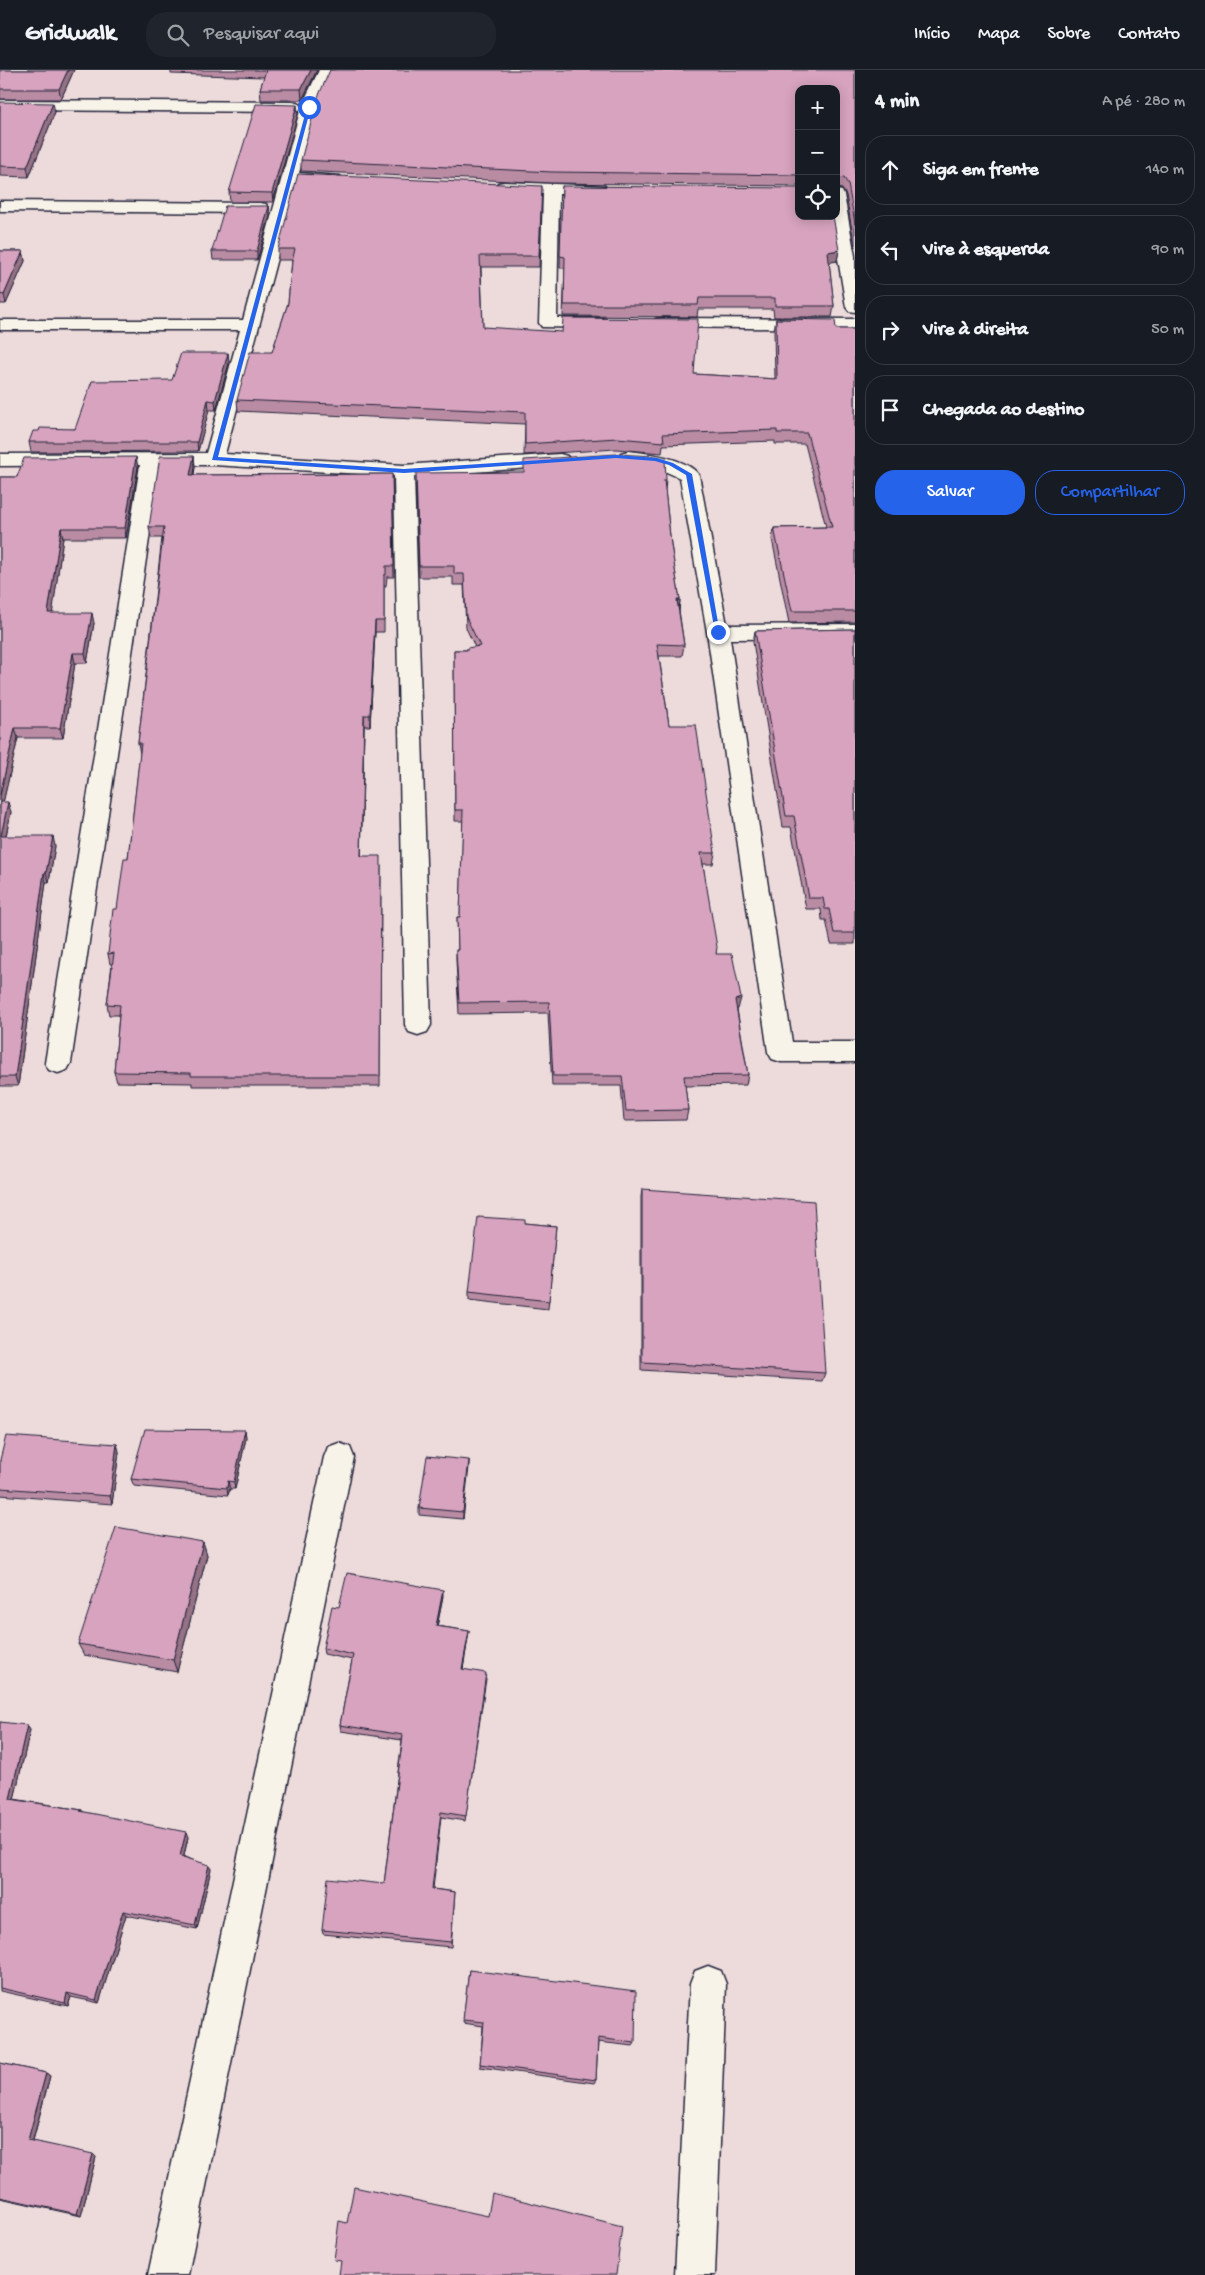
<!DOCTYPE html>
<html lang="pt">
<head>
<meta charset="utf-8">
<style>
	body { margin:0; font-family:"Gochi Hand",sans-serif; background:#20242c; color:#f1f3f6 }
	.controls { position:absolute; right:15px; top:15px; display:grid; overflow:hidden; border-radius:10px; box-shadow:0 2px 12px #0003 }
	.controls button { width:45px; height:45px; display:grid; place-items:center; padding:0; border:0; border-bottom:1px solid #363941; background:#171b24; color:#f1f3f6; font:25px sans-serif }
	.stop { position:absolute; width:15px; height:15px; margin:-11px; border:4px solid #2563eb; border-radius:50%; background:#fff }
	.stop.end { background:#2563eb; border-color:#fff; box-shadow:0 1px 5px #0008 }
	.list { margin:0; padding:0; list-style:none }
	h2 { display:flex; justify-content:space-between; align-items:center; height:65px; margin:0; padding:0 20px; font-size:21px }
	h2 small { font-size:16px; font-weight:400; color:#9ea1a6 }
	.list li { display:grid; grid-template-columns:32px 1fr auto; gap:15px; align-items:center; box-sizing:border-box; height:70px; margin:0 10px 10px; padding:0 10px; border:1px solid #363941; border-radius:20px }
	.list b { display:block; font-size:19px; white-space:nowrap }
	.list em { font-size:16px; font-style:normal; color:#9ea1a6 }
	.actions { display:flex; gap:10px; padding:15px 20px }
	.actions a { flex:1; padding:11px 0; border:1px solid #2563eb; border-radius:20px; text-align:center; font-size:18px; color:#2563eb }
	.actions .main { background:#2563eb; color:#fff }
	.icon { flex:none; width:28px; height:28px; fill:none; stroke:currentColor; stroke-width:2; stroke-linecap:round; stroke-linejoin:round }
	.map { position:relative; flex:none; width:855px; height:2205px; overflow:hidden }
	header { display:flex; align-items:center; gap:30px; box-sizing:border-box; height:70px; padding:0 25px; background:#171b24; border-bottom:1px solid #363941 }
	header strong { font-size:24px }
	nav { display:flex; gap:28px; margin-inline-start:auto; font-size:18px }
	.search { width:350px; height:45px; background:#20242c; display:flex; align-items:center; gap:12px; box-sizing:border-box; padding:0 18px; border-radius:20px; color:#9ea1a6; font-size:19px }
	main { display:flex }
	aside { flex:1; background:#171b24 }
	.map>svg:first-child { display:block }
	.lines { fill:none; stroke-linecap:round; stroke-linejoin:round }
	.street-casing { stroke:#22223b; stroke-width:3 }
	.street { fill:#f7f3e8; fill-rule:evenodd }
	.wall { fill:#b98ca3; stroke:#22223b }
	.shaded-wall { fill:#967285; stroke:#22223b }
	.building { fill:#d7a3be; stroke:#22223b }
	.route { fill:#2563eb }
</style>
</head>
<body>
<header>
<strong>Gridwalk</strong>
<div class="search"><svg class="icon" aria-label="search" viewBox="0 0 24 24"><circle cx="10" cy="10" r="6"/><path d="M15 15l6 6"/></svg>Pesquisar aqui</div>
<nav><a>Início</a><a>Mapa</a><a>Sobre</a><a>Contato</a></nav>
</header>
<main>
<div class="map">
<svg width="855" height="2205" viewBox="0 0 855 2205">
	<rect width="100%" height="100%" fill="#eddbdb"/>
	<filter id="ink" filterUnits="userSpaceOnUse"><feTurbulence type="fractalNoise" baseFrequency=".02" numOctaves="2"/><feDisplacementMap in="SourceGraphic" scale="10" xChannelSelector="R" yChannelSelector="G"/><feConvolveMatrix kernelMatrix="1 2 1 2 8 2 1 2 1" color-interpolation-filters="sRGB"/></filter>
	<g filter="url(#ink)">
		<g class="lines">
			<defs>
				<path id="street" d="M319,0H335L317,37L299,103L340,106L342,110L340,114L334,115L297,113L225,384L404,395L560,384L567,386L570,390L567,394L560,396L414,406L431,955L427,962L418,965L409,962L405,955L394,406L214,395H160L71,993L67,1000L58,1003L49,1000L45,993L140,395L0,396V384L206,383L240,260H0V250H243L301,37Z
					M0,30L293,32L299,34L301,37L299,40L293,42L0,40Z
					M504,112L605,116L607,120L605,124L599,125L559,124L557,248H600L606,249L609,253L606,257L600,258L542,257L539,253L543,123L498,121L496,117L498,113Z
					M836,120L842,121L844,125L855,186V242L849,241L846,237L831,146H836Z
					M0,131L260,133L266,134L268,138L266,142L260,143L0,141Z
					M661,248L855,249V259L655,257L652,253L655,249Z
					M628,381C648,383 687,388 699,405L727,555L855,554V568L730,569L792,972H855V992H781L772,989L768,982L707,562L680,408L653,396L621,391L618,387L621,383Z
					M339,1373L350,1377L354,1387L188,2205H148L324,1387L328,1377Z
					M708,1896L721,1901L726,1914L715,2205H675L690,1914L695,1901Z"/>
			</defs>
			<!-- street casing -->
			<use href="#street" class="street-casing"/>
			<!-- street -->
			<use href="#street" class="street"/>
		</g>
		<!-- wall -->
		<path class="wall" d="M0,0H74L61,29H0Z
			M171,0H317L302,30H261L260,19L264,7L171,4Z
			M855,0V177L846,125L842,119L836,118L799,19V116L551,113L301,101V90Z
			M0,32L55,42L29,107L0,106Z
			M298,44L273,132H230L229,122Z
			M542,116L539,197H481L483,257L694,304L775,309L774,260L776,249L836,259H855V552L789,553L772,469L774,458L826,457L805,374H775V371L663,375L662,383L616,379L524,385L525,354L238,341L237,330L272,282L288,233L292,190H278V179Z
			M562,116L839,180L837,191L829,192L834,236L832,247H774L773,239H698L697,247L563,246L565,198H560Z
			M269,136L270,146L257,190H213L212,181Z
			M0,181H23L25,191L6,234H0Z
			M228,283L229,293L216,340H209L198,381L31,382L29,372L39,361L75,359Z
			M194,386L195,397L194,405L392,404L394,507H387L386,516H384V562H375L370,656H364L361,786L381,796L380,1016H192V1013L117,1012L114,1002L119,945H109L107,934L112,894H110L108,884L128,788L140,684L138,673L162,468H151L149,457Z
			M138,397L126,468H63L52,543L94,553L87,593H75L63,668H18L3,732L11,742L6,766L55,776L49,812H46L18,1016H0V407H17Z
			M666,410L665,420L671,475L680,530L679,540L684,575L682,586H659L669,655L715,783L713,794H703L716,884L738,939H737L748,1005L746,1015L685,1016L688,1040L686,1050L624,1051L621,1016H552L548,943L459,944L456,891V880H458L457,847H460L463,751H455L454,580H467L475,577L466,558L464,515H453V507H419L416,414Z
			M855,559V874H831L826,850H822L821,839H806L791,757H783L753,572L755,561Z
			M642,1119L825,1303L822,1311L641,1300V1127Z
			M525,1153L556,1156L548,1239L469,1230V1222Z
			M245,1360L246,1368L235,1419H230L228,1425L134,1416L131,1409Z
			M117,1374L119,1382L112,1434L0,1425V1390Z
			M469,1390L463,1449L419,1445V1438Z
			M203,1472L207,1485L177,1602L84,1585L78,1574Z
			M443,1527L437,1556L469,1561L463,1599L486,1609L465,1751L441,1747L433,1819L455,1822L451,1877L323,1864L322,1860L384,1814L402,1670L341,1661L340,1655L352,1590L324,1584L323,1578L339,1537Z
			M0,1652L30,1660L14,1729L82,1740L83,1742L188,1767L184,1786L211,1799L197,1859L126,1845L99,1933L71,1927L68,1936L0,1921Z
			M469,1900L635,1973L633,1976L598,1972L596,2010L594,2013L480,1997L483,1956L463,1953Z
			M0,1993L46,2003L50,2006L33,2071L96,2087L81,2146L0,2128Z"/>
		<!-- shaded-wall -->
		<path class="shaded-wall" d="M68,0H74L61,29L59,19Z
			M311,0H317L302,30L301,19Z
			M53,33L55,42L29,107L27,97Z
			M297,35L298,44L273,132L272,123Z
			M269,136L270,146L257,190V181Z
			M839,180L837,191L826,193L828,182Z
			M23,181L25,191L6,234L4,225Z
			M228,283L229,293L216,340L215,331Z
			M208,330L209,340L198,381L197,372Z
			M194,386L195,397L192,416L190,405Z
			M136,387L138,397L126,468L125,458Z
			M61,458L63,468L51,553L48,543Z
			M677,530H680L679,541Z
			M92,543L94,553L87,593L85,583Z
			M375,551V562L370,656V645Z
			M73,583L75,593L63,668L60,658Z
			M364,645V656L361,796V786Z
			M15,658L18,668L1,742L0,738V725Z
			M8,732L11,742L4,775L1,766Z
			M53,766L55,776L49,812L46,803Z
			M44,803L46,812L18,1016L15,1007Z
			M741,928L738,939L733,940L735,930Z
			M245,1360L246,1368L235,1419L234,1412Z
			M117,1374L119,1382L112,1434L110,1426Z
			M469,1390V1397L463,1449V1442Z
			M228,1411L230,1419L228,1425L227,1418Z
			M203,1472L207,1485L177,1602L173,1590Z
			M443,1520V1527L436,1562V1556Z
			M469,1561L468,1568L462,1605V1599Z
			M27,1655L30,1660L13,1734L10,1729Z
			M186,1762L188,1767L183,1790L180,1786Z
			M209,1795L211,1799L197,1859L195,1855Z
			M123,1841L126,1845L99,1933L96,1930Z
			M67,1923L71,1927L68,1936L65,1933Z
			M46,2003L50,2006L32,2073L28,2070Z
			M93,2084L96,2087L81,2146L77,2144Z"/>
		<!-- building -->
		<path class="building" d="M0,0H68L59,19H0Z
			M266,0H311L301,19H260Z
			M330,0H855V154L848,114L844,108L838,107L836,109V19H799V105L552,102L301,90L318,27Z
			M0,32L53,33L27,97L0,96Z
			M256,34L297,35L272,123L229,122Z
			M298,104L542,116L539,186H480L483,257L562,262L563,248L698,249L694,304L777,309L776,249L835,250L836,259H855V541H792L774,458L832,457L807,363H777V360L663,364L664,372L617,368L525,374V342L237,330L250,282H272L288,233L292,191L295,179H278Z
			M562,116L799,118V146H833L839,180L828,182L834,236H775V228H699L698,235H564L565,187L560,186Z
			M225,136H269L257,181H212Z
			M0,181H23L4,225L0,224Z
			M181,283H228L215,331L208,330L197,372H29L33,361H39L40,358L75,359L92,311L172,310Z
			M617,384L654,386L665,389L666,410H664L671,475L680,530H677L684,575L657,574L669,655H696L715,783H701L717,877L716,884H732L741,928L735,930L748,1005L684,1006L688,1040L626,1041L622,1006H553L549,932L459,933L456,880H458L457,847H460L463,740H455L454,580H467V578L480,576L466,547L464,504H454V496H419L416,403L524,402V390Z
			M160,386H194L190,405L392,404L394,496H386V505H384V551H375L370,645H364L361,786H381L380,1006H191V1003L114,1002L120,935L107,934L114,883L108,884L113,839H117L124,788H128L141,673H138L164,457H149Z
			M136,387L125,458H61L48,543H92L85,583H73L60,658H15L0,725V407H17L24,388Z
			M855,559V863H834L829,839H825L823,828H809L794,746H786L755,561Z
			M0,732H8L1,766H53L46,803H44L15,1007H0Z
			M642,1119L814,1131L825,1303L642,1292Z
			M478,1147L525,1150V1153L556,1156L549,1231L469,1222Z
			M145,1359L245,1360L234,1412L228,1411L227,1418L131,1409Z
			M6,1366L117,1374L110,1426L0,1418V1390Z
			M427,1386L469,1390L463,1442L419,1438Z
			M116,1457L203,1472L173,1590L78,1574Z
			M347,1503L443,1520L436,1556L469,1561L462,1599L486,1603L466,1746L441,1742L432,1819L455,1822L451,1872L322,1860L328,1808L384,1814L403,1665L340,1655L353,1585L323,1578L332,1536L339,1537Z
			M0,1652L27,1655L10,1729L82,1740L80,1741L186,1762L180,1786L209,1795L195,1855L123,1841L96,1930L67,1923L65,1933L0,1918Z
			M469,1900L636,1921L635,1973L598,1968L596,2010L480,1994L484,1952L463,1950Z
			M0,1993L46,2003L28,2070L93,2084L77,2144L0,2127Z
			M354,2117L488,2146L492,2123L622,2156L616,2205H339L341,2191L334,2190L339,2151L347,2153Z"/>
	</g>
	<!-- route -->
	<path class="route" d="M309,36L311,37L218,387L404,399L616,385L657,388L673,393L692,404L720,564L715,562L686,405L669,395L655,391L616,388L404,403L212,390L307,37Z"/>
</svg>
<div class="controls">
<button>+</button>
<button>−</button>
<button><svg class="icon" aria-label="locate" viewBox="0 0 24 24"><circle cx="12" cy="12" r="6"/><path d="M12 2v4M12 18v4M2 12h4M18 12h4"/></svg></button>
</div>
<div class="stop" style="left:309px;top:37px"></div>
<div class="stop end" style="left:718px;top:562px"></div>
</div>
<aside>
<h2>4 min<small>A pé · 280 m</small></h2>
<ul class="list">
<li><svg class="icon" aria-label="ahead" viewBox="0 0 24 24"><path d="M12 20V5M6 11l6-6 6 6"/></svg><div><b>Siga em frente</b></div><em>140 m</em></li>
<li><svg class="icon" aria-label="left" viewBox="0 0 24 24"><path d="M17 20v-9H6M10 6l-5 5 5 5"/></svg><div><b>Vire à esquerda</b></div><em>90 m</em></li>
<li><svg class="icon" aria-label="right" viewBox="0 0 24 24"><path d="M7 20v-9h11M14 6l5 5-5 5"/></svg><div><b>Vire à direita</b></div><em>50 m</em></li>
<li><svg class="icon" aria-label="arrive" viewBox="0 0 24 24"><path d="M6 21V4h12l-3 4 3 4H6"/></svg><div><b>Chegada ao destino</b></div></li>
</ul>
<div class="actions"><a class="main">Salvar</a><a>Compartilhar</a></div>
</aside>
</main>
</body>
</html>
